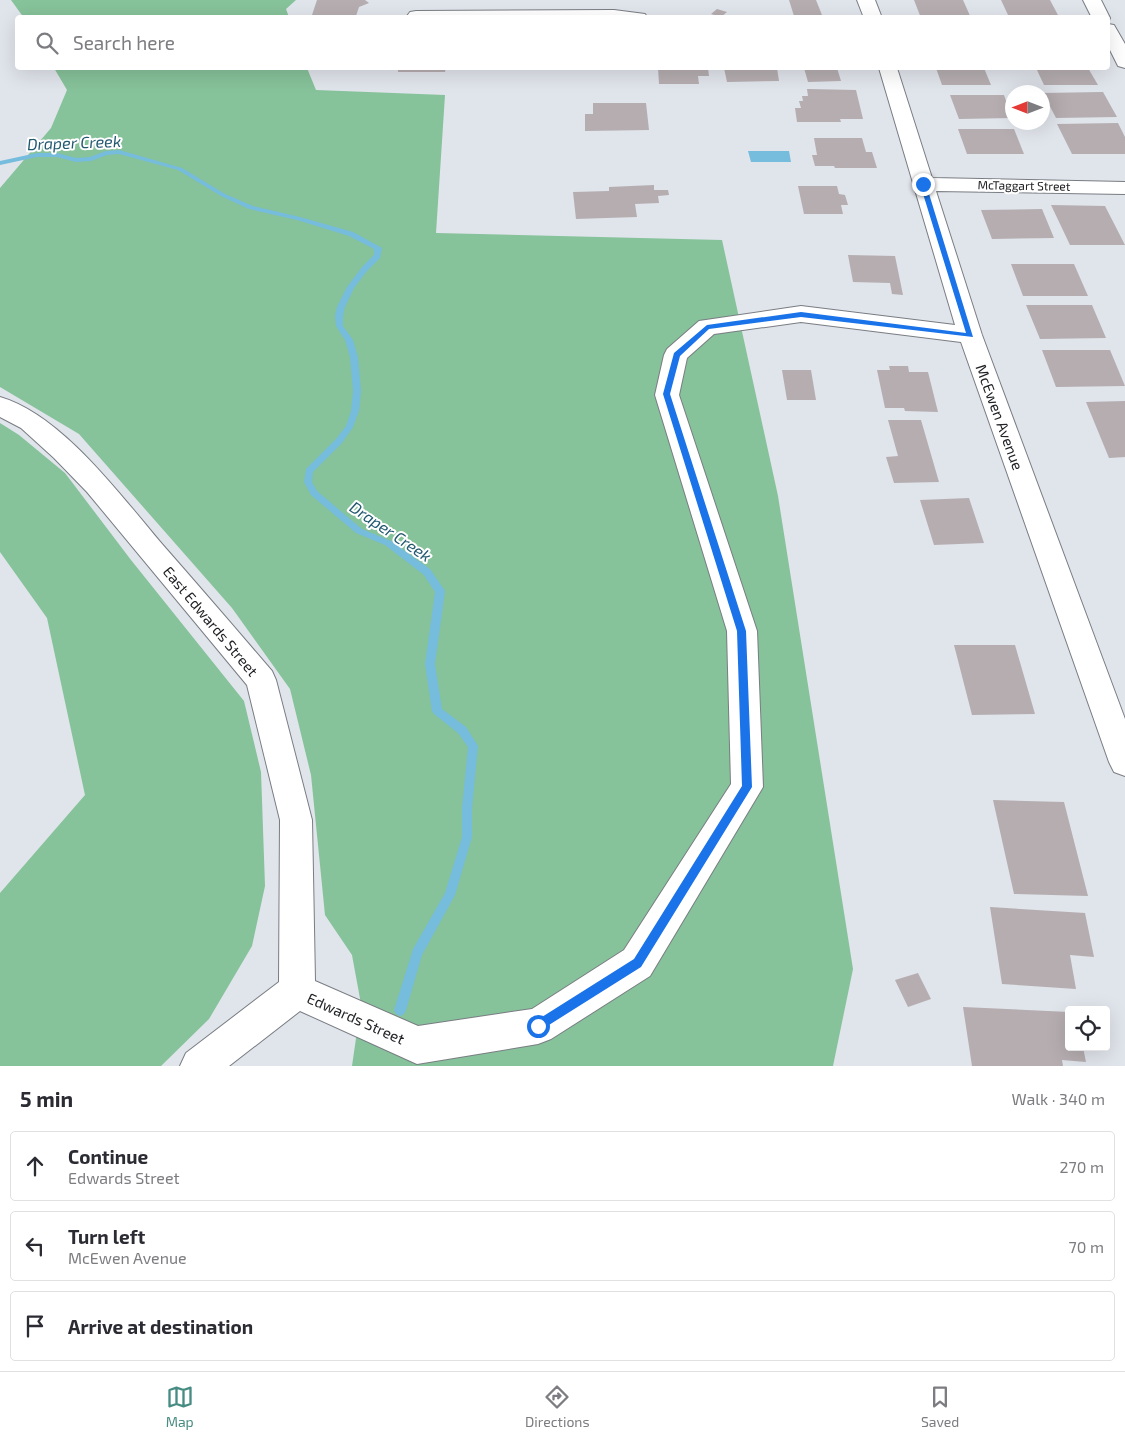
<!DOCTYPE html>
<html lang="en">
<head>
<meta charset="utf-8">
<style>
	body { margin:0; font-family:"Exo 2",sans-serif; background:#f2f2f3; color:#2b2b33 }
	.controls { position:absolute; right:15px; bottom:15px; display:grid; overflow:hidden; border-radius:5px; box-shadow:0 5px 20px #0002 }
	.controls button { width:45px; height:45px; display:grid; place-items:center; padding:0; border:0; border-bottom:1px solid #e1e1e2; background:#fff; color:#2b2b33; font:25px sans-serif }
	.compass { position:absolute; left:1005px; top:85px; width:45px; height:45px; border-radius:50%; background:#fff; box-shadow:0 5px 20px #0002; rotate:270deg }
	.stop { position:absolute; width:15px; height:15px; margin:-11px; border:4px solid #1a73e8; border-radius:50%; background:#fff }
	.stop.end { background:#1a73e8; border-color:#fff; box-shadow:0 1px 5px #0008 }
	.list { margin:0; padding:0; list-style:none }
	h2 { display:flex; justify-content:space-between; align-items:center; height:65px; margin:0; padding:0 20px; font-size:21px }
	h2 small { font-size:16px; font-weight:400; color:#7c7c81 }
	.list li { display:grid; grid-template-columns:32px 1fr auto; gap:15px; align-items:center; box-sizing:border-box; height:70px; margin:0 10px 10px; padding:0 10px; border:1px solid #e1e1e2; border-radius:5px }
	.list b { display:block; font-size:19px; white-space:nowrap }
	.list p { margin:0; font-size:16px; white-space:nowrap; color:#7c7c81 }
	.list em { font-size:16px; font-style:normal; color:#7c7c81 }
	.icon { flex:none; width:28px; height:28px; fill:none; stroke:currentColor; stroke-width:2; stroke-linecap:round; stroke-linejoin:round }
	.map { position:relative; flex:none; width:1125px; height:1066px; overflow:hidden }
	.search { position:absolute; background:#fff; box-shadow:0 5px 20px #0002; left:15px; right:15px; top:15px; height:55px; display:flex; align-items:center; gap:12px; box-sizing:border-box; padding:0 18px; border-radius:5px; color:#7c7c81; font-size:19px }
	.sheet { height:305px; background:#fff }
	nav { display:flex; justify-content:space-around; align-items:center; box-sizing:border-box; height:70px; border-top:1px solid #e1e1e2; background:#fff; font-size:14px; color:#7c7c81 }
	nav a { display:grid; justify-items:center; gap:2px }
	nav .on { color:#478c83 }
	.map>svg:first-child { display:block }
	.forest { fill:#86c29a }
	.water { fill:#76bcdd }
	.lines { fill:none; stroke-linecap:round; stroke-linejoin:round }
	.stream { fill:#76bcdd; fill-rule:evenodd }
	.building { fill:#b5adb0 }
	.minor-casing { stroke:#797d83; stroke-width:2 }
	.minor { fill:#fff; fill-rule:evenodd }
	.route { fill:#1a73e8 }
	.labels { text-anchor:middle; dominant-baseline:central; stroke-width:4; stroke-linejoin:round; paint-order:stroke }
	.far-street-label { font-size:12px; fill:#222326; stroke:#fff }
	.street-label { font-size:15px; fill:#222326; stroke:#fff }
	.water-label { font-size:16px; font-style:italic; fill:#225971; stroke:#fff }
</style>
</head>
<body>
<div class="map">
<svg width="1125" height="1066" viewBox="0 0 1125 1066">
	<rect width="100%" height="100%" fill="#e0e4eb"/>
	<!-- forest -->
	<path class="forest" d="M11,0H296L286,9L289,17L24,18Z
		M54,68H307L316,90L445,95L436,233L722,240L778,496L853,969L833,1066H352L361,1004L352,955L325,915L311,775L290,689L232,608L79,434L0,387V188L51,128L67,90Z
		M0,423L19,435L65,473L131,560L244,701L261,772L265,886L252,946L209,1019L161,1066H0V893L85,795L47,618L0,552Z"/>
	<!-- water -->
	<path class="water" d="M748,151H789L791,162H751Z"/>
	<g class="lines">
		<!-- stream -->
		<path class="stream" d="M119,150L182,168L225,194L253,206L300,217L353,232L382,248L380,258L367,271L354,288L345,307L343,316V326L353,340L358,357L361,391L359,411L353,427L342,443L313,472L312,482L317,491L362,529L391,541L430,569L443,588L445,591L435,664L442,709L466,727L478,746L472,808V837L455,895L422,955L406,1010L404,1014L400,1016L396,1014L394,1010L413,949L445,893L462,837V808L468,747L458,733L434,714L432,711L425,664L435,592L424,575L385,545L356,533L311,495L304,482L306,469L336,439L346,426L351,411L353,391L350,357L345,340L336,326L335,316L337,307L347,287L362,267L374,255V249L349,236L297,220L249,209L221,196L178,170L119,154L107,155L91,161L76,162L57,157H37L0,165V161L37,153H57L76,158L90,157L106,151Z"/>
	</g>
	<!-- building -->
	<path class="building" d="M317,0H365L369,3L359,7L356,16L312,15Z
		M789,0H816L822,15L794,16Z
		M914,0H963L971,18H921Z
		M1001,0H1050L1059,17H1009Z
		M717,9L727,12L721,17L711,14Z
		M398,68H446L445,72H398Z
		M658,68H708L709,76H698L699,84H659Z
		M724,68H777L779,81L727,82Z
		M804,68H837L841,81L808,82Z
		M936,68H984L991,85H942Z
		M1036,68H1088L1098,85H1044Z
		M807,89L856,90L863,119H840L841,122H797L795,108H801L799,101H803L802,96H808Z
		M1103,92L1117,117L1056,118L1043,93Z
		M950,95H1004L1012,118L959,119Z
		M593,103H646L649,130L585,131V114H593Z
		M1118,123L1125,137V154H1072L1057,124Z
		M958,129H1014L1024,154H967Z
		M814,138H862L866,152H872L877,168H835L834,166H815L812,155H817Z
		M654,185V190H668L669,195L658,196L659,203L635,204L637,217L576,219L573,192L609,191V187Z
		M798,186H837L839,194L845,195L848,205H841L843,214H804Z
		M1051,205L1105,206L1125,245H1070Z
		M1042,209L1054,238L992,239L981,210Z
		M848,255L895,256L903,295L892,294L890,283L853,282Z
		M1011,264H1074L1088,296H1023Z
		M1026,305H1092L1106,338L1040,339Z
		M1042,350H1110L1125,386L1056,387Z
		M889,366H908L909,372H928L938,412L905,411L904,408H885L877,370H890Z
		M782,370H811L816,400H787Z
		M1125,401V457L1109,458L1086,402Z
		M888,420H921L939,482L894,483L886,457L898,456Z
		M969,498L984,543L934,545L920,500Z
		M954,645H1015L1035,714L972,715Z
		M993,800L1064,802L1088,896L1014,894Z
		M990,907L1085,913L1094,957L1070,955L1076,989L1002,984Z
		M918,973L931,999L908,1007L895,980Z
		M963,1007L1069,1012V1047H1083L1086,1062L1062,1060L1063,1066H972Z"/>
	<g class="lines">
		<defs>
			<path id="minor" d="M857,0H875L882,18H864Z
				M1083,0H1101L1110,18L1108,22V18H1092Z
				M614,10L645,14L648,18L407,16L410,12L416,11Z
				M1108,24L1114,25L1125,44V68L1118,66L1108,46Z
				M879,68H897L932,178L1125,182V194L936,191L982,335L1125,719V776L1114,772L1109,762L961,342L801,322L714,334L687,358L679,395L757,631L763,787L650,976L551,1039L538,1044L417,1064L300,1011L229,1066H180L186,1053L279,982L280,820L247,685L87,492L54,458L21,428L0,417V397C62,415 121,496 162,544C199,586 235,628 272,671L276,680L312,820L315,981L418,1026L532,1009L624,950L731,784L727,631L655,395L664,355L667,349L699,321L801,306L955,325Z"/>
		</defs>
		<!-- minor casing -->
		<use href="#minor" class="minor-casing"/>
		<!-- minor -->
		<use href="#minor" class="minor"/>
	</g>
	<!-- route -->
	<path class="route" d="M923,182L926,184L973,337L801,317L709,329L680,356L670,394L746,631L752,787L641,967L541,1030L538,1032L534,1030L532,1026L534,1022L634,959L742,786L737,631L663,394L674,353L707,325L801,312L966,333L920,184Z"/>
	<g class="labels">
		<!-- far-street labels -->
		<g class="far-street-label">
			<text transform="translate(1024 185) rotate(1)">McTaggart Street</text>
		</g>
		<!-- street labels -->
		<g class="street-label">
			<text transform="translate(1000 417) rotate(70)">McEwen Avenue</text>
			<text transform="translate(211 621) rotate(50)">East Edwards Street</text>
			<text transform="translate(356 1018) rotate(24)">Edwards Street</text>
		</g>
		<!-- water labels -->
		<g class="water-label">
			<text transform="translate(74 142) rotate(-2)">Draper Creek</text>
			<text transform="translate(391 531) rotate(34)">Draper Creek</text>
		</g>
	</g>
</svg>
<div class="controls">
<button><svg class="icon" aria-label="locate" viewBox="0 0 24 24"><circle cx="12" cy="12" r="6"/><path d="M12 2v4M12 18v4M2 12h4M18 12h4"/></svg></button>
</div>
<svg class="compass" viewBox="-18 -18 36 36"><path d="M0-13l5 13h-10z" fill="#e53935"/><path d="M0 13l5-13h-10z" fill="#7c7c81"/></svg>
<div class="stop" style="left:538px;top:1026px"></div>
<div class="stop end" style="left:923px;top:184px"></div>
<div class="search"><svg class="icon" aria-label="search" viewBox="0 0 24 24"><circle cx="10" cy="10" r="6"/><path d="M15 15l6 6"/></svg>Search here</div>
</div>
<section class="sheet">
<h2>5 min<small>Walk · 340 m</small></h2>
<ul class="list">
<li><svg class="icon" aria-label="ahead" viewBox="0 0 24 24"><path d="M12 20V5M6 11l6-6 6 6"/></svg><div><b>Continue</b><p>Edwards Street</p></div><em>270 m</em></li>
<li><svg class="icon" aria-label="left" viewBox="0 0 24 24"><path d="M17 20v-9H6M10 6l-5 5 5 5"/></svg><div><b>Turn left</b><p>McEwen Avenue</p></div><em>70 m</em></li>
<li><svg class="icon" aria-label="arrive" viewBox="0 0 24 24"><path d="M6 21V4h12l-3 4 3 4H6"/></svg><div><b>Arrive at destination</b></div></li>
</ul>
</section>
<nav>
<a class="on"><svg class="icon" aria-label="map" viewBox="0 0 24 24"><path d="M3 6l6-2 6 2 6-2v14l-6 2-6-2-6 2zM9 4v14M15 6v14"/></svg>Map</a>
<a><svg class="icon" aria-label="directions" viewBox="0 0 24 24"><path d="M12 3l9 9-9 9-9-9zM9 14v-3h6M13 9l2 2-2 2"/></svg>Directions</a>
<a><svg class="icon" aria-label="saved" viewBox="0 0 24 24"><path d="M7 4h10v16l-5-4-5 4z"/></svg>Saved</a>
</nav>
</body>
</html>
